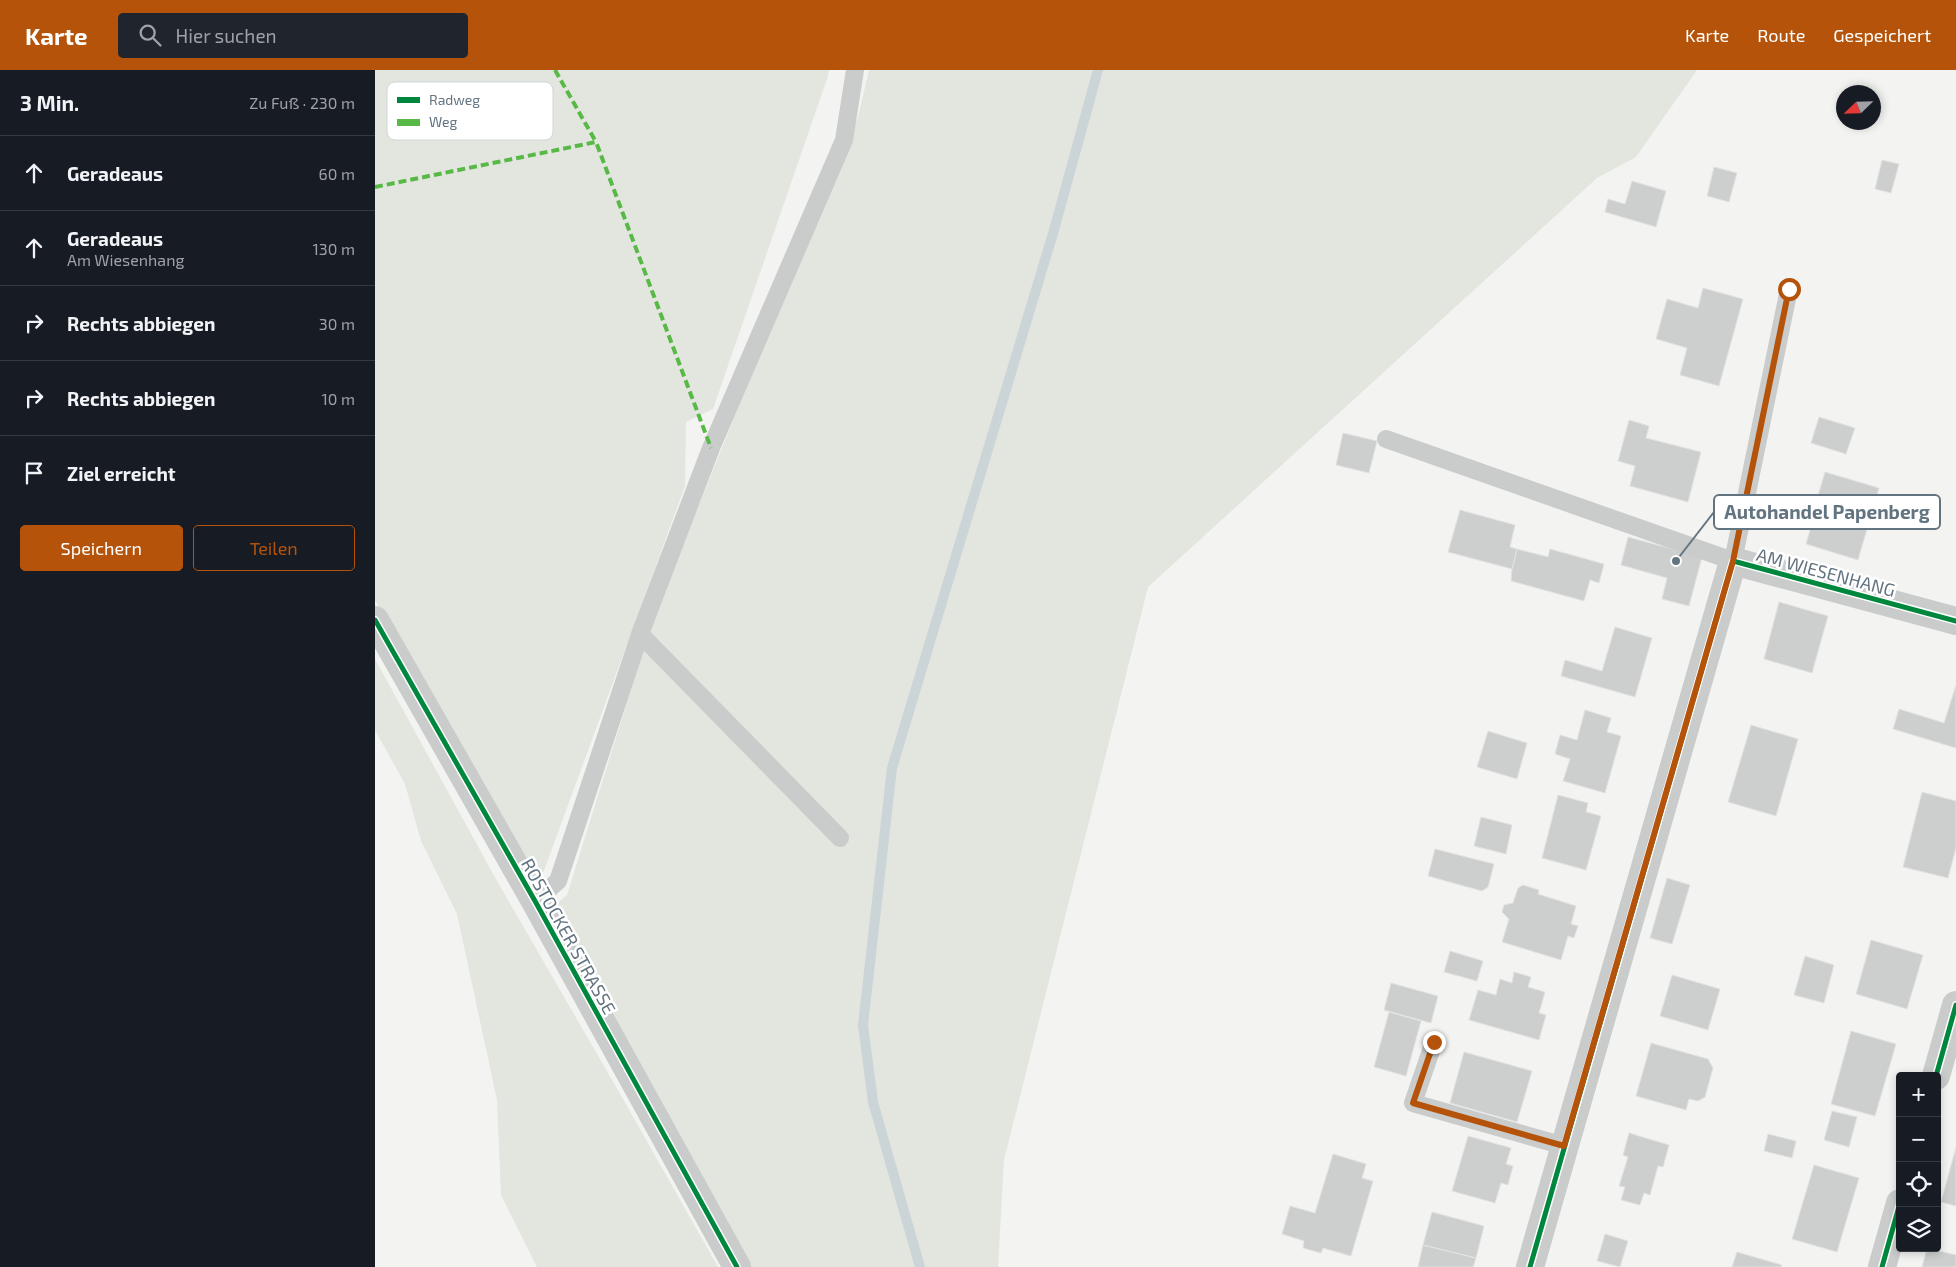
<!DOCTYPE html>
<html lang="de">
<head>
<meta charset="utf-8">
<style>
	body { margin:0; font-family:"Exo 2",sans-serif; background:#20242c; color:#f1f3f6 }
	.controls { position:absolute; right:15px; bottom:15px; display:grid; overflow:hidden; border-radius:5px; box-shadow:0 2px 8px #0003 }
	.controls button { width:45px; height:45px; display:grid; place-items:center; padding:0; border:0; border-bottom:1px solid #363941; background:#171b24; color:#f1f3f6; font:25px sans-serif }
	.compass { position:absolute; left:1461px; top:15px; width:45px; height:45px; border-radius:50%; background:#171b24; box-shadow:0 2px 8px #0003; rotate:247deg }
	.stop { position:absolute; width:15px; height:15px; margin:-11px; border:4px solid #b45309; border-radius:50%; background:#fff }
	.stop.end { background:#b45309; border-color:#fff; box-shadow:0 1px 5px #0008 }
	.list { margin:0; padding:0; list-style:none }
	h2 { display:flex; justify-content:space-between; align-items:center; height:65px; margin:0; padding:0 20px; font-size:21px }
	h2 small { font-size:16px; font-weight:400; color:#9ea1a6 }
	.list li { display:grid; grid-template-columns:32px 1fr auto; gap:15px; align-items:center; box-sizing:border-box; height:75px; padding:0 20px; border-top:1px solid #363941 }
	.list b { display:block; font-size:19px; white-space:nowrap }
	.list p { margin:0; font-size:16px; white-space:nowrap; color:#9ea1a6 }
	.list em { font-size:16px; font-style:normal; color:#9ea1a6 }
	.actions { display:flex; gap:10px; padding:15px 20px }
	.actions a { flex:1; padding:11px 0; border:1px solid #b45309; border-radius:5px; text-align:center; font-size:18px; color:#b45309 }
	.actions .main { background:#b45309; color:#fff }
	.icon { flex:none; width:28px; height:28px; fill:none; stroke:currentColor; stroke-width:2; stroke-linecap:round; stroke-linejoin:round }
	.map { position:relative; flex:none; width:1581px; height:1197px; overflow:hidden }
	header { display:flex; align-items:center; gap:30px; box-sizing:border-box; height:70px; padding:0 25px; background:#b45309; color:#fff }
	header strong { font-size:24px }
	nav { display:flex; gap:28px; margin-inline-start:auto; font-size:18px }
	.search { width:350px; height:45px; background:#20242c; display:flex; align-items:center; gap:12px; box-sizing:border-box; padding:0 18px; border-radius:5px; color:#9ea1a6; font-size:19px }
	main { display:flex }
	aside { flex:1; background:#171b24 }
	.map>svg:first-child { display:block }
	.green { fill:#e2e6df }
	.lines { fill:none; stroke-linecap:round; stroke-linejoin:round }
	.stream { stroke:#cbd4d6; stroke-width:10 }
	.building { fill:#cdcfce; stroke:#e2e2e1 }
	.lane { stroke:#cacccc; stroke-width:18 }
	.street { stroke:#cacccc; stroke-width:28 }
	.quiet { stroke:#58b947; stroke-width:4; stroke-dasharray:8 4; stroke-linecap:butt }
	.cycleway-casing { stroke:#fff; stroke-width:8 }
	.cycleway { stroke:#00873e; stroke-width:5 }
	.route { stroke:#b45309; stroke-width:6 }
	.labels { text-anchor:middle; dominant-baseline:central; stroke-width:5; stroke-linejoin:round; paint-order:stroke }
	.street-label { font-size:18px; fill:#637481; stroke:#fff }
	.key { fill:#fff; stroke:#d0d5d9; stroke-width:1 }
	.key-label { font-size:14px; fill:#637481 }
	.leader { fill:none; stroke:#637481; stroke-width:2 }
	.callout-dot { fill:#637481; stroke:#fff; stroke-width:2 }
	.callout { fill:#fff; stroke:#637481; stroke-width:2 }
	.callout-label { font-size:19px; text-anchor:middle; font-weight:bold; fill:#637481 }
</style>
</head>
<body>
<header>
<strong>Karte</strong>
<div class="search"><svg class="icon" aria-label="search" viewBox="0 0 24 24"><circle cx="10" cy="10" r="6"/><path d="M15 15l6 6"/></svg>Hier suchen</div>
<nav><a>Karte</a><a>Route</a><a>Gespeichert</a></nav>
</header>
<main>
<aside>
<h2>3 Min.<small>Zu Fuß · 230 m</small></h2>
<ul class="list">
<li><svg class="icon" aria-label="ahead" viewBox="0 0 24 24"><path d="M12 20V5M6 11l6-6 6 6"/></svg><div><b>Geradeaus</b></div><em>60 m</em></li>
<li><svg class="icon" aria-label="ahead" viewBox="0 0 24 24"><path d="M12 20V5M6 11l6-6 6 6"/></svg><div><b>Geradeaus</b><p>Am Wiesenhang</p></div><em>130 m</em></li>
<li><svg class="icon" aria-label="right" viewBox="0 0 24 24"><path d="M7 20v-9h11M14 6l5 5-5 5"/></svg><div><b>Rechts abbiegen</b></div><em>30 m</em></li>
<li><svg class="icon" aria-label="right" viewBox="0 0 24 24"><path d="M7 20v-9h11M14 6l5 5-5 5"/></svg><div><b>Rechts abbiegen</b></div><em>10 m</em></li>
<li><svg class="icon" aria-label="arrive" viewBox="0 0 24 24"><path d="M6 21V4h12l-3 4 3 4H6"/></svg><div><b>Ziel erreicht</b></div></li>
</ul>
<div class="actions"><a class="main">Speichern</a><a>Teilen</a></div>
</aside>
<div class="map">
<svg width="1581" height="1197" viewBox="0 0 1581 1197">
	<rect width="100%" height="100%" fill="#f3f3f1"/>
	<!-- green -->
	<path class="green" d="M0,0H454L452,9L338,339L311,352L310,416L167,806L157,810L0,530Z
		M494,0H1322L1261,87L1222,108L773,517L629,1090L623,1197H375L176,839L192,825L278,549L363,338L450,133L483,47Z
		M0,589L122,811L248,1029L343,1197H162L126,1125L122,1030L82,844L46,771L30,714L0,660Z"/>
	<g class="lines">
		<!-- stream -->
		<path class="stream" d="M545,1197L498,1032L488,955L517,698L679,160L723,0"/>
	</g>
	<!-- building -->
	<path class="building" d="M1507,90L1524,94L1516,123L1500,119Z
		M1339,97L1362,103L1354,132L1332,126Z
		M1257,111L1291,121L1281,157L1230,142L1233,129L1250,134Z
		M1328,218L1368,229L1344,316L1305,305L1312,278L1281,269L1292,229L1323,238Z
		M1444,347L1480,358L1471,384L1436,373Z
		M1254,350L1274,356L1271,368L1326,382L1313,432L1255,416L1260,396L1243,391Z
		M968,363L1002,371L994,403L961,395Z
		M1450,402L1504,418L1483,490L1431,474L1439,446L1431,444L1436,427L1442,429Z
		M1085,440L1140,455L1135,477L1142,479L1137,499L1073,482Z
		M1253,467L1327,487L1314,536L1287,529L1292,508L1246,495Z
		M1142,479L1173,487L1175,479L1229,494L1224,513L1215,510L1209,531L1136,511L1137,499Z
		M1404,532L1453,546L1437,603L1389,589Z
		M1240,557L1277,568L1260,627L1186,606L1190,590L1227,601Z
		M1581,615V678L1518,659L1524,639L1569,653Z
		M1210,640L1236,648L1232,662L1246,666L1230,723L1188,711L1195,689L1180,684L1185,665L1202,670Z
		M1376,655L1423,669L1401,746L1353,732Z
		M1113,661L1152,673L1142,709L1102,697Z
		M1547,722L1581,731V778L1573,808L1528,797Z
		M1183,725L1213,733L1211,742L1226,746L1211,800L1167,788Z
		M1106,747L1137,755L1131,784L1099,776Z
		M1060,779L1119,794L1113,817L1107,821L1053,806Z
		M1292,808L1315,815L1297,874L1275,868Z
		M1148,815L1164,820L1163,824L1201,836L1196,854L1203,856L1199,868L1193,866L1186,890L1127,872L1134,849L1127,842L1129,835L1138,833L1143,818Z
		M1496,870L1548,885L1532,939L1481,924Z
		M1075,881L1108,891L1102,911L1069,902Z
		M1430,886L1459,895L1449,933L1419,925Z
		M1139,902L1156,907L1153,917L1170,922L1164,943L1171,945L1164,970L1094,950L1103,920L1121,925L1125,909L1137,913Z
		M1297,905L1345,919L1333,960L1285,946Z
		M1016,913L1063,926L1056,953L1009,940Z
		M1014,942L1046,951L1031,1006L999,997Z
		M1476,961L1521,974L1500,1046L1456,1034Z
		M1276,973L1333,989L1338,998L1330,1027L1323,1031L1314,1029L1311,1040L1261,1026Z
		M1089,982L1157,1001L1142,1052L1075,1033Z
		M1457,1041L1482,1047L1474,1077L1449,1070Z
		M1254,1063L1294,1075L1288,1097L1283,1096L1275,1125L1269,1123L1265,1135L1246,1130L1250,1117L1244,1116L1253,1087L1248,1085Z
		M1393,1064L1421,1071L1417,1088L1389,1081Z
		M1093,1066L1136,1078L1131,1094L1138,1096L1133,1115L1126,1113L1120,1133L1077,1121Z
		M1581,1077V1136L1566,1132Z
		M958,1084L991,1094L987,1108L998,1111L976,1186L948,1178L946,1183L928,1178L929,1171L907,1164L915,1136L940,1143Z
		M1439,1095L1484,1108L1462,1182L1417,1169Z
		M1057,1142L1109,1156L1101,1188L1048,1175Z
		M1230,1164L1253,1171L1245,1197L1222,1191Z
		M1048,1175L1101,1188L1098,1197H1043Z
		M1552,1178L1581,1185V1197H1547Z
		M1362,1182L1407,1195L1406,1197H1357Z"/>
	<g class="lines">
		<!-- lane -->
		<path class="lane" d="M1011,369L1358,491L1414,219
			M265,564L465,768
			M160,831L183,811L265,564L336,378L469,70L480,0
			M1059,972L1038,1033L1189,1076"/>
		<!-- street -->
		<path class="street" d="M0,550L160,831L362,1197
			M1561,1006L1581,935
			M1155,1197L1358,491L1581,551
			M1507,1197L1525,1133"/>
		<!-- quiet -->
		<path class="quiet" d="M180,0L221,72
			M0,117L221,72L336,378"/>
		<defs>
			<path id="cycleway" d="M0,550L160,831L362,1197
				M1561,1006L1581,935
				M1155,1197L1358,491L1581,551
				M1507,1197L1525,1133"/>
		</defs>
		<!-- cycleway casing -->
		<use href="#cycleway" class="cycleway-casing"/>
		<!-- cycleway -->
		<use href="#cycleway" class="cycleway"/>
	</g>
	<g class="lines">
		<!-- route -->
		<path class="route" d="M1059,972L1038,1033L1189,1076L1358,491L1414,219"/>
	</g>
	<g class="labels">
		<!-- street labels -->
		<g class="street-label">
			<text transform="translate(1451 502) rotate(15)">AM WIESENHANG</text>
			<text transform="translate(194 866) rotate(61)">ROSTOCKER STRASSE</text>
		</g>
	</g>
	<!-- legend -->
	<rect x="12" y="12" width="166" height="58" rx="8" class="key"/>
	<rect x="22" y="27" width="23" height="6" fill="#00873e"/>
	<rect x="22" y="49" width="23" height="7" fill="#58b947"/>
	<g class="key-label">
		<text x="54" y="35">Radweg</text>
		<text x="54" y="57">Weg</text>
	</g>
	<!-- callouts -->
	<path class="leader" d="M1301 491L1339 442"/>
	<circle class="callout-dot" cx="1301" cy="491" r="5"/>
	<rect class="callout" x="1339" y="425" width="226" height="34" rx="5"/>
	<g class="callout-label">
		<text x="1452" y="449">Autohandel Papenberg</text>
	</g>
</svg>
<div class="controls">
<button>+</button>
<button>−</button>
<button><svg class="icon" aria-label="locate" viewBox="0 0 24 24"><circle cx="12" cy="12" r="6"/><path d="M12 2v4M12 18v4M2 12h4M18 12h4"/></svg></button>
<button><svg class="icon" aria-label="layers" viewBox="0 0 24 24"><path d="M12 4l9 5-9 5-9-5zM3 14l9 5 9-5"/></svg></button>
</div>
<svg class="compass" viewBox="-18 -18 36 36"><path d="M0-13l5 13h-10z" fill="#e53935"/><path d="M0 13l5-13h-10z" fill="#9ea1a6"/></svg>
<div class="stop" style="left:1414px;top:219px"></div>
<div class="stop end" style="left:1059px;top:972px"></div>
</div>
</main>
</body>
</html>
